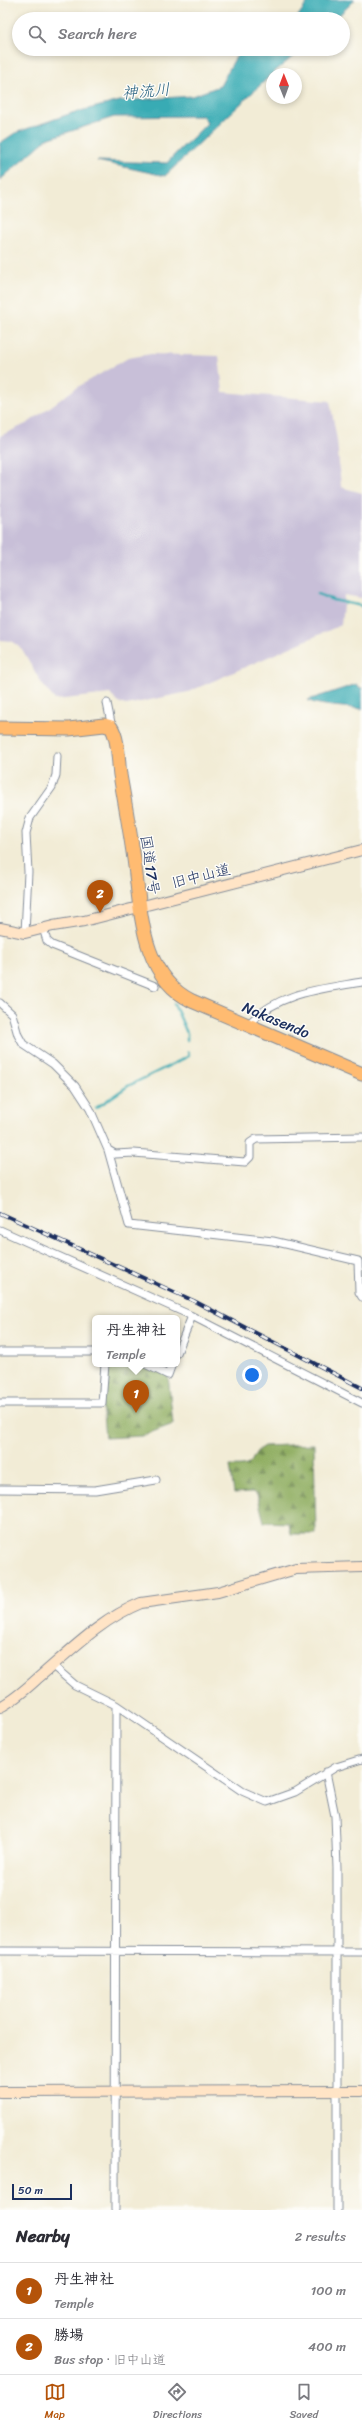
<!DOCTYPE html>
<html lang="en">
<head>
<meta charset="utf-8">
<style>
	body { margin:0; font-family:Sriracha,"Klee One",sans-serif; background:#f7f7f7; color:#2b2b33 }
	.compass { position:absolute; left:266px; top:68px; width:36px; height:36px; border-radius:50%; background:#fff; box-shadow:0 2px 6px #0003; rotate:359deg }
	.scale { position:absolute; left:12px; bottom:10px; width:60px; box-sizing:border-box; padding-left:4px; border:2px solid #1b2f5e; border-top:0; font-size:11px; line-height:14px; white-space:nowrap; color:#1b2f5e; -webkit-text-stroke:3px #fdfcf7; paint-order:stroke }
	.you { position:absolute; left:252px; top:1375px; width:14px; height:14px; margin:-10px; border:3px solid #fff; border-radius:50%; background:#1a73e8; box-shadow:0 0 0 6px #1a73e833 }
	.badge { display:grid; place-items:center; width:26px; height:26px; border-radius:50%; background:#b45309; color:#fff; font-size:13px; font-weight:700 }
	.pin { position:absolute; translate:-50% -33px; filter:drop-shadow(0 1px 2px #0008) }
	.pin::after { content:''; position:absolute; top:21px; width:14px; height:12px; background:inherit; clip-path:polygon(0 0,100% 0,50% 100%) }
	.popup { position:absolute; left:92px; top:1315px; width:88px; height:52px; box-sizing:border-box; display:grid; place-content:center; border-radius:6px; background:#fff; filter:drop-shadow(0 1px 3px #0005); font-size:13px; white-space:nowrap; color:#7c7c81 }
	.popup b { font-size:15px; color:#2b2b33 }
	.popup::after { content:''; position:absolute; left:50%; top:100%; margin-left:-8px; border:8px solid transparent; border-top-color:#fff }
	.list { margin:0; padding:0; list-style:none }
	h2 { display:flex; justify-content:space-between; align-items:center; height:52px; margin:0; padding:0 16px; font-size:17px }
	h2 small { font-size:13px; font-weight:400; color:#7c7c81 }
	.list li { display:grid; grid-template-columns:26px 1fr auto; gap:12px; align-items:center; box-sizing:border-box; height:56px; padding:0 16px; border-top:1px solid #e1e1e2 }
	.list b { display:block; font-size:15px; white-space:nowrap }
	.list p { margin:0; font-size:13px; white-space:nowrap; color:#7c7c81 }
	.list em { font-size:13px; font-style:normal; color:#7c7c81 }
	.icon { flex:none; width:22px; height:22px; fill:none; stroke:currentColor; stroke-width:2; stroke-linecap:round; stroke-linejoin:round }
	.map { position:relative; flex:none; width:362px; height:2210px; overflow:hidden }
	.search { position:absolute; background:#fff; box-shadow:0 2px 6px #0003; left:12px; right:12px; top:12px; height:44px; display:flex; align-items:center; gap:10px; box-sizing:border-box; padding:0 14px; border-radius:22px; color:#7c7c81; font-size:15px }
	.sheet { height:164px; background:#fff }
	nav { display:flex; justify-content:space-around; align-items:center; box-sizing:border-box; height:56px; border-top:1px solid #e1e1e2; background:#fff; font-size:11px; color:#7c7c81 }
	nav a { display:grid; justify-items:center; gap:2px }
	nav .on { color:#b45309 }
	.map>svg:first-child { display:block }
	.industrial { fill:#c8bfd8 }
	.forest { fill:url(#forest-firs); stroke:#566e60 }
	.water { fill:#39abb4; stroke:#2a6d89 }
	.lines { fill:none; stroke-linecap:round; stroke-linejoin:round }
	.stream { stroke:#39abb4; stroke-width:2.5 }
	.street-casing { stroke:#868e9a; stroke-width:9 }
	.secondary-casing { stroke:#868e9a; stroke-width:12 }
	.highway-casing { stroke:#868e9a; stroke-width:15 }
	.street { stroke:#fff; stroke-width:7 }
	.secondary { stroke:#ffe4c6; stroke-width:10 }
	.highway { stroke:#ffbb71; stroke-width:13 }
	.rail-casing { stroke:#1b2f5e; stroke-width:4 }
	.rail { stroke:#fdfcf7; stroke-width:2.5; stroke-dasharray:8; stroke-linecap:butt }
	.labels { text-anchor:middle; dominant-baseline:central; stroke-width:3; stroke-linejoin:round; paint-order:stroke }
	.street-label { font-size:15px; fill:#1b2f5e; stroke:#fdfcf7 }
	.water-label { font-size:16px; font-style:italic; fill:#276180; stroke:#fdfcf7 }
</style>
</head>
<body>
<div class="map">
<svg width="362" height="2210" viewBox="0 0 362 2210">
	<defs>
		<pattern id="forest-firs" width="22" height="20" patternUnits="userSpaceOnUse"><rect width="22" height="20" fill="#90ae62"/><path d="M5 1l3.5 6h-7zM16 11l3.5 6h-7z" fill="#758e54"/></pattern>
	</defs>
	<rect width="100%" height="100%" fill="#fdfcf7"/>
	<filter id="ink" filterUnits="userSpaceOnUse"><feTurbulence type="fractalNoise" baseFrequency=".025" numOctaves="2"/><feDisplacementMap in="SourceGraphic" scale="8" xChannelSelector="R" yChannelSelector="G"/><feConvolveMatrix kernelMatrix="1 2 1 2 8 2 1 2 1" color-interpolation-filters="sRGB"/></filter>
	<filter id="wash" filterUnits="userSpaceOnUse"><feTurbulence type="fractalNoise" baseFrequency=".012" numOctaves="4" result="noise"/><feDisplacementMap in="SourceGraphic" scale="16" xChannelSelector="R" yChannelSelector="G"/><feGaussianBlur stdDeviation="0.9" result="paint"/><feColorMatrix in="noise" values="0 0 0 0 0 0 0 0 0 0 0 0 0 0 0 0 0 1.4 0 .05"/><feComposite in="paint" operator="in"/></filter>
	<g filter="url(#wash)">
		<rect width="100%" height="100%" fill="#f2ecd6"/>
		<!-- industrial -->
		<path class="industrial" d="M151,354L219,356L223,392L330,401L337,440L341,487L362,493V598L344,595L341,625L188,692L126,705L119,703L110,694L55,700L42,684L22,649L11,641L0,640V436L28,423L76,388L128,358Z"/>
		<!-- forest -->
		<path class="forest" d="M105,1364H145L168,1375L173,1424L142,1436L105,1438L102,1403Z
			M314,1444L316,1534H291L289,1523L264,1522L257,1494L252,1492L234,1493L230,1466C261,1468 246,1456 264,1446Z"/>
		<!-- water -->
		<path class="water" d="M309,0H355L335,19H296Z
			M240,49H302L272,74L165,176L97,161L167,163C179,148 194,138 207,123L203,116L114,117L47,139L0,180V143L15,133L72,113L120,101L192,96L220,86Z
			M357,684L359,688H362V709C349,707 316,706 308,700Z"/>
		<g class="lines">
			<!-- stream -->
			<path class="stream" d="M318,594L333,600L362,606
				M174,1004L187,1033V1040
				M96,1108L128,1086L189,1056L188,1052"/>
		</g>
	</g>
	<g filter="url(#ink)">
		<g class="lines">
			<defs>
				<path id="street" d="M107,703L112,728
					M43,928L47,941L52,945L155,986
					M25,933L28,872L26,833L30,818L52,787L56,775L57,756
					M0,1003L12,1014L18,1035L23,1044L53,1064L75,1086L90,1109L108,1150L115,1154L134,1153L245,1162L250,1157V1143L256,1139L362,1137
					M248,1025C277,992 322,989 362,982
					M108,1150L129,1225L273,1241L358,1261L359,1292L362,1297
					M0,1230L190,1315L362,1403
					M0,1352H95
					M177,1353L192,1316
					M145,1364L168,1375L172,1364
					M0,1403H102L105,1364
					M0,1489L95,1490L156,1480
					M53,1666L75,1685L116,1705L242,1791L267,1802L295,1792L336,1767L362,1759
					M326,1772L335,1816L337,1868V2210
					M0,1951L362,1952
					M115,2210L116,1705"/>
				<path id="secondary" d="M0,928L25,933L53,926L84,921L362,850
					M0,1707C14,1700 26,1689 37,1679C69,1652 101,1619 141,1603L218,1592L296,1569L362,1567
					M0,2092L362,2091"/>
				<path id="highway" d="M0,728L69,729L104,725L111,727C119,739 118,761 120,775C125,803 130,831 134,859C141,908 140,976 192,1001L362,1074"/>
			</defs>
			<!-- street casing -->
			<use href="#street" class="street-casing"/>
			<!-- secondary casing -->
			<use href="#secondary" class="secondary-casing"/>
			<!-- highway casing -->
			<use href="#highway" class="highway-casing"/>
			<!-- street -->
			<use href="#street" class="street"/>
			<!-- secondary -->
			<use href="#secondary" class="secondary"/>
			<!-- highway -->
			<use href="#highway" class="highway"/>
			<defs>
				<path id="rail" d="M0,1213L194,1301L362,1388"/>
			</defs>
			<!-- rail casing -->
			<use href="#rail" class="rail-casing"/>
			<!-- rail -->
			<use href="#rail" class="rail"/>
		</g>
	</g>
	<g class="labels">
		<!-- street labels -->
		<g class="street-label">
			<text transform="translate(150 865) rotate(82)">国道17号</text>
			<text transform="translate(201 876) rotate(-14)">旧中山道</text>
			<text transform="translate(276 1020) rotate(23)">Nakasendo</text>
		</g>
		<!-- water labels -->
		<g class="water-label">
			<text transform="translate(146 91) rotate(-5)">神流川</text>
		</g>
	</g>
</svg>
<svg class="compass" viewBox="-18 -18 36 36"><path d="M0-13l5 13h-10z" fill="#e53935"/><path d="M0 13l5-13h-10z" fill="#7c7c81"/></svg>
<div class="scale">50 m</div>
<div class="you"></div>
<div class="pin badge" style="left:136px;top:1413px">1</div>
<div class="popup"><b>丹生神社</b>Temple</div>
<div class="pin badge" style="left:100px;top:913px">2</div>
<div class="search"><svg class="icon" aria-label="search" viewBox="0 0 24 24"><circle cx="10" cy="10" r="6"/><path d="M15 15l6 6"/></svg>Search here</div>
</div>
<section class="sheet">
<h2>Nearby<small>2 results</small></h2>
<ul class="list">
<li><span class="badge">1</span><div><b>丹生神社</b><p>Temple</p></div><em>100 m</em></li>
<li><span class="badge">2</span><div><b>勝場</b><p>Bus stop · 旧中山道</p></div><em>400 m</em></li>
</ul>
</section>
<nav>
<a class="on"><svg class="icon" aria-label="map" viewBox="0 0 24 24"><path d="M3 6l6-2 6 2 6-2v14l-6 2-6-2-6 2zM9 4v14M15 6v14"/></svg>Map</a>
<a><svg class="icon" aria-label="directions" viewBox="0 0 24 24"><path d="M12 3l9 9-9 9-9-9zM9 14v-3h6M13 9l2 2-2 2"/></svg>Directions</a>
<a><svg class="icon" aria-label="saved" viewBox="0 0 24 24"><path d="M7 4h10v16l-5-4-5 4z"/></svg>Saved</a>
</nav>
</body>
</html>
